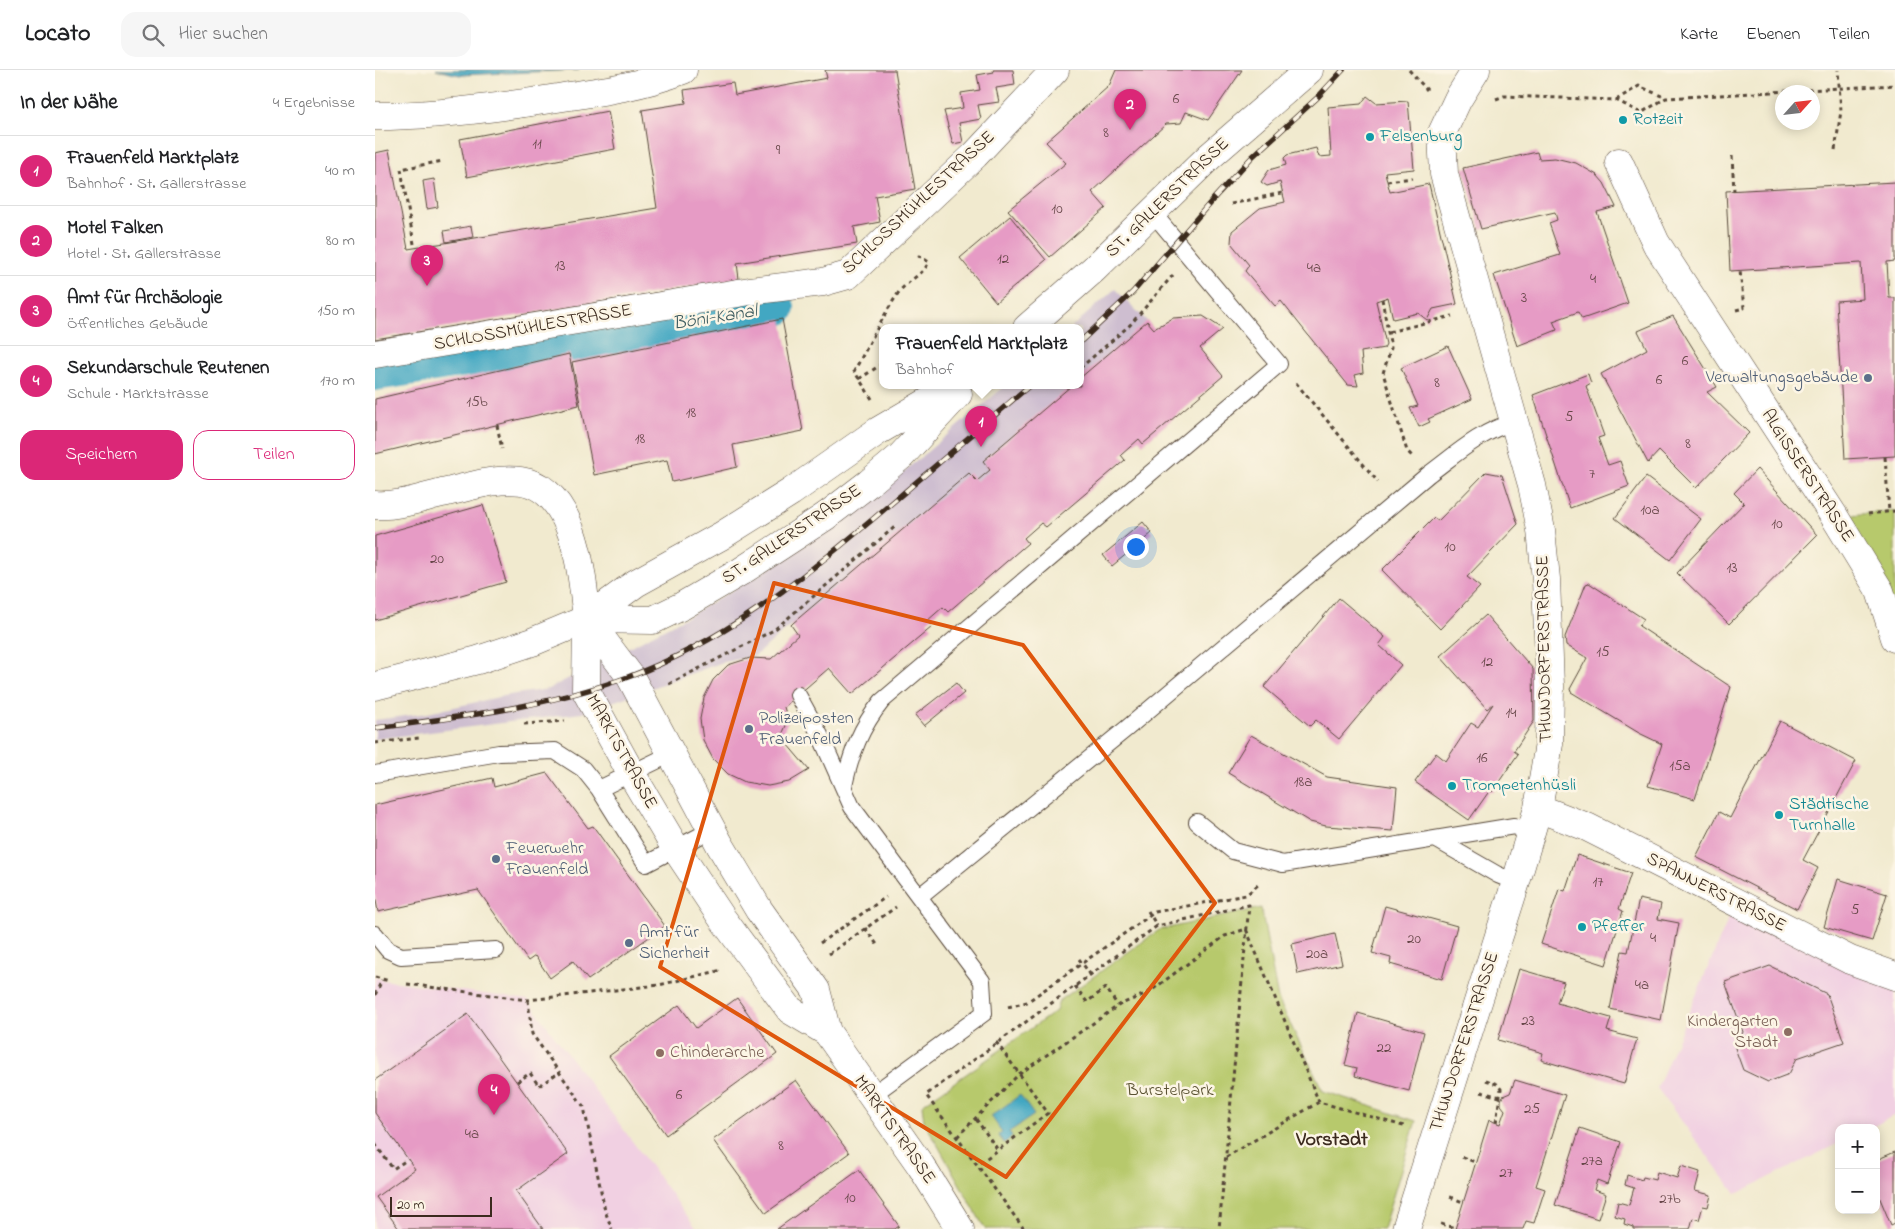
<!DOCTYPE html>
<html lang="de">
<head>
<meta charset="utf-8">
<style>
	body { margin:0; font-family:"Indie Flower",sans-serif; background:#f6f6f6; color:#202124 }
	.controls { position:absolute; right:15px; bottom:15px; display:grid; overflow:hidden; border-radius:10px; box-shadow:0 2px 12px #0003 }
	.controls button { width:45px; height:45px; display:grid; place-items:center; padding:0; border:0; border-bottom:1px solid #e0e0e0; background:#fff; color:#202124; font:25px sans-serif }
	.compass { position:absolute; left:1400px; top:15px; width:45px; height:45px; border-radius:50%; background:#fff; box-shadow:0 2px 12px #0003; rotate:63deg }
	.scale { position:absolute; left:15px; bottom:12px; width:102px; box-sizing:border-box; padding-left:5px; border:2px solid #3b2a1e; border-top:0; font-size:14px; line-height:18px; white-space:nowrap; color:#3b2a1e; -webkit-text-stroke:4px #fcf5e5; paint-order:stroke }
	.you { position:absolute; left:760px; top:476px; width:18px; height:18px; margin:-12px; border:4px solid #fff; border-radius:50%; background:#1a73e8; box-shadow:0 0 0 8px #1a73e833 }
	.badge { display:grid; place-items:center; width:32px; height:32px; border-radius:50%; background:#db2777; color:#fff; font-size:16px; font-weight:700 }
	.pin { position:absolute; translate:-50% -41px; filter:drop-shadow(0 1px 2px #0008) }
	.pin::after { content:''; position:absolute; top:26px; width:18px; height:15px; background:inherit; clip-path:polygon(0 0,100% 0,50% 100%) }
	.popup { position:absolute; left:504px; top:254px; width:205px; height:65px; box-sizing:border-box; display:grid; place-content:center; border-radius:10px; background:#fff; filter:drop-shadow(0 1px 4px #0005); font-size:16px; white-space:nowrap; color:#757577 }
	.popup b { font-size:19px; color:#202124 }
	.popup::after { content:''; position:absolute; left:50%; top:100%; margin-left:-10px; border:10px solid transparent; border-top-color:#fff }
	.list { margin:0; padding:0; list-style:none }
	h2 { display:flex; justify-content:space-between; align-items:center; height:65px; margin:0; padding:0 20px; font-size:21px }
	h2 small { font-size:16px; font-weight:400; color:#757577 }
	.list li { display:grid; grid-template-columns:32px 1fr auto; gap:15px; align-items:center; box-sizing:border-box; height:70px; padding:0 20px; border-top:1px solid #e0e0e0 }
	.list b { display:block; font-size:19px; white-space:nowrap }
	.list p { margin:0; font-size:16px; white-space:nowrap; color:#757577 }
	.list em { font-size:16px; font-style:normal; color:#757577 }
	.actions { display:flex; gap:10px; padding:15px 20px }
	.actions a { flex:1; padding:11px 0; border:1px solid #db2777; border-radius:15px; text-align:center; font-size:18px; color:#db2777 }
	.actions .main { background:#db2777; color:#fff }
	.icon { flex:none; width:28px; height:28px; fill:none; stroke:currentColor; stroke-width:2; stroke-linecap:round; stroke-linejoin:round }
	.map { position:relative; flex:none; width:1520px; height:1159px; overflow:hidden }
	header { display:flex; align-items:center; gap:30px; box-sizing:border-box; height:70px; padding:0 25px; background:#fff; border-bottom:1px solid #e0e0e0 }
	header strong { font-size:24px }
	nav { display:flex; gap:28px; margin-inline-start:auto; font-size:18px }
	.search { width:350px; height:45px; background:#f6f6f6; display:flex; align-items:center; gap:12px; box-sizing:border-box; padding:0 18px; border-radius:15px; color:#757577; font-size:19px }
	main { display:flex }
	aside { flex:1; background:#fff }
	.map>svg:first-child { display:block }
	.built { fill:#f1d0e2 }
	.industrial { fill:#cebed0 }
	.green { fill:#b7c96c; stroke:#797a45 }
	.water { fill:#42a7c2; stroke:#3e6870 }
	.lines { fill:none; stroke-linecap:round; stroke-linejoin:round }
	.canal { stroke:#42a7c2; stroke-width:36 }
	.building { fill:#e69bc5 }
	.service-casing { stroke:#564739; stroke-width:18 }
	.minor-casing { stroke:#564739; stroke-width:29 }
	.tertiary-casing { stroke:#564739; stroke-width:29 }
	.secondary-casing { stroke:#564739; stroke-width:29 }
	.path { stroke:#564739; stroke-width:3; stroke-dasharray:4 4; stroke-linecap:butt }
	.service { stroke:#fff; stroke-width:16 }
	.minor { stroke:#fff; stroke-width:28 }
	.tertiary { stroke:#fff; stroke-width:28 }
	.secondary { stroke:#fff; stroke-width:28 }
	.rail-casing { stroke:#3b2a1e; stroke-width:5.5 }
	.rail { stroke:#fcf5e5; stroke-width:4; stroke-dasharray:11; stroke-linecap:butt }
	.marked { fill:none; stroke:#df570d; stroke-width:4; stroke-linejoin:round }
	.culture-dot { fill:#0f9aa8; stroke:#fcf5e5; stroke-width:2 }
	.service-dot { fill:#5c6f8a; stroke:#fcf5e5; stroke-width:2 }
	.education-dot { fill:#8d6e63; stroke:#fcf5e5; stroke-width:2 }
	.labels { text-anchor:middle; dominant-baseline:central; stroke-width:5; stroke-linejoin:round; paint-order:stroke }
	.number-label { font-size:15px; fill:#664648 }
	.culture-label { font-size:18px; fill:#0d838f; stroke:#fcf5e5; text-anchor:start }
	.street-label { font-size:18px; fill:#3b2a1e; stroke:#fcf5e5 }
	.service-label { font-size:18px; fill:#4e5e75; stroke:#fcf5e5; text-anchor:start }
	.education-label { font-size:18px; fill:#785e54; stroke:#fcf5e5; text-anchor:end }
	.park-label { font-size:18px; fill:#5a5232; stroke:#fcf5e5 }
	.water-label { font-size:19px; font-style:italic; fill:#3e5c60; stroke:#fcf5e5 }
	.quarter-label { font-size:20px; font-weight:bold; fill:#3b2a1e; stroke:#fcf5e5 }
</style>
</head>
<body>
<header>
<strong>Locato</strong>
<div class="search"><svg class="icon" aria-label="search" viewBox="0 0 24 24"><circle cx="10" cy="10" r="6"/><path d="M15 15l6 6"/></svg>Hier suchen</div>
<nav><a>Karte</a><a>Ebenen</a><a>Teilen</a></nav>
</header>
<main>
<aside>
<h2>In der Nähe<small>4 Ergebnisse</small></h2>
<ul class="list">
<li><span class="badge">1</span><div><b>Frauenfeld Marktplatz</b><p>Bahnhof · St. Gallerstrasse</p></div><em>40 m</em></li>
<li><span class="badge">2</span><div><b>Motel Falken</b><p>Hotel · St. Gallerstrasse</p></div><em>80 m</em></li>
<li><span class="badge">3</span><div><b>Amt für Archäologie</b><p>Öffentliches Gebäude</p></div><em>150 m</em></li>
<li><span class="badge">4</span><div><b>Sekundarschule Reutenen</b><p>Schule · Marktstrasse</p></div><em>170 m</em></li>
</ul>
<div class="actions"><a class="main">Speichern</a><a>Teilen</a></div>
</aside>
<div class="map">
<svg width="1520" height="1159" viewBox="0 0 1520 1159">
	<rect width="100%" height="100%" fill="#fcf5e5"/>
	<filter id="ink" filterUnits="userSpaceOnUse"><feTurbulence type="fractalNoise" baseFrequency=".02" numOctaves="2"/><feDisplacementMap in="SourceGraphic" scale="10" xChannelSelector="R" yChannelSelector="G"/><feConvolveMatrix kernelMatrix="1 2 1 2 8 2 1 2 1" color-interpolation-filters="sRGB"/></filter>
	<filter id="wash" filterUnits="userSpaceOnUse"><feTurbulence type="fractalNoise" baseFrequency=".0096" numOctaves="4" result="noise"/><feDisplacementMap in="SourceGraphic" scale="20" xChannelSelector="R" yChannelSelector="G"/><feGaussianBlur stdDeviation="1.12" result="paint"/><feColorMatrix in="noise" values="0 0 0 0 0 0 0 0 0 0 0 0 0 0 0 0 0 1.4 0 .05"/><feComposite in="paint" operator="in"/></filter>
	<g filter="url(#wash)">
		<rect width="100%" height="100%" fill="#f1eacf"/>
		<!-- built -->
		<path class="built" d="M1360,833L1520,906V1045L1495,1058H1464V1073L1361,1124L1282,1018Z
			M0,907L8,910L153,930L322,1159H0Z"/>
		<!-- industrial -->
		<path class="industrial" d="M740,219L772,251L705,308V258H696Z
			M630,316H696L608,390L615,400L602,411L594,403L380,586L348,592L207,643L0,669V650L53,643L128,626L173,619L312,547L412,488L500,426Z"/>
		<!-- green -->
		<path class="green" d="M1520,441V568L1475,445Z
			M886,838L903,929L948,1021L1041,1051L1008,1159H610L549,1051L547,1035L681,941L684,931L784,860Z"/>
		<!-- water -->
		<path class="water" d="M61,0H204L85,5Z
			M645,1025L659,1045L634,1062L637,1067L629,1073L623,1065L627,1062L616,1046Z"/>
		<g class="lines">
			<!-- canal -->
			<path class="canal" d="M200,274L219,279L240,278L269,272L286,257L402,238
				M0,303L195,273L227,264"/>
		</g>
		<g id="blocks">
			<!-- building -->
			<path class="building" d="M450,0H520L540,119L500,126L505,152L479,157L482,174L362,193L364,209L0,269V83L14,80L33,179L282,138L267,40L311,33L309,20L358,13L360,25L452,8Z
				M618,0H638L640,15L621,18L624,32L603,35L606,49L584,53L588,72L578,74L569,41L588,38L586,23L605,20L602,5L619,2Z
				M741,0H867L833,50L811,42L806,53L791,54L717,122L731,138L675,187L633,140L691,93L671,72L734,16Z
				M992,26L1001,33L1033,31L1039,99L1010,102L1012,111L1015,122L1054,114L1082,234L1058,239L1052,250L1043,243L1018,249L1013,227L1001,231L1011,274L1009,278L986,282L988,303L980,305L983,316L973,315L906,231L900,236L870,201L874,195L856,173L857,161L885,138L910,132L905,112L892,116L886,112L894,100L911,95L909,88L912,85L941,78L944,87L956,86L953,37L986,34Z
				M233,41L240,79L92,107L85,69Z
				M1162,82L1164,89L1180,88L1201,93L1222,105L1229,113L1241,137L1222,142L1253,233L1207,249L1203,242L1178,251L1182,260L1142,276L1119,205L1185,185L1174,153L1182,150L1180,142L1106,159L1088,98Z
				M59,109L63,137L52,139L48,111Z
				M1520,112V191L1512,192L1514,228H1520V386L1470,389L1461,231L1488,229L1486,193L1355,201L1351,121Z
				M635,146L671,190L621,232L585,188Z
				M96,156L98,167L71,172L69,161Z
				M828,246L848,259L825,278L848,306L768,374L764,369L746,385L750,390L671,457L666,453L649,468L653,473L573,542L568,537L552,551L557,557L477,624L454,598L409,637L413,651L406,667L434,700L414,712L393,716L370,712L353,704L338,689L328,670L325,649L329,628L338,610L353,595L375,588L396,589L423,565L416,555L418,553L594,403L602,411L615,400L608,391L696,316H705V308L772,251L779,259L798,248Z
				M1298,246L1342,317L1332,322L1374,363L1321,418L1284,381L1273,393L1226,304L1272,279L1263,261Z
				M407,249L428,361L358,375L362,397L297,412L292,390L219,405L197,292Z
				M1073,276L1097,329L1053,349L1055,352L1044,357L1035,338L1043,336L1026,298Z
				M194,284L204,335L0,384V329Z
				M1213,304L1216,313L1211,316L1229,366L1223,368L1233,395L1245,391L1254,416L1195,438L1158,325Z
				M1382,399L1442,465L1354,554L1302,503L1369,433L1359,423Z
				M1111,402L1127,405L1143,454L1092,507L1105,517L1065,559L1007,500L1059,448L1063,451Z
				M1271,407L1326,449L1295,490L1240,448Z
				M108,435L131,512L0,550V466Z
				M768,452L777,463L737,496L728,485Z
				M1214,513L1269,549L1264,556L1356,617L1320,729L1273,716L1287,674L1264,663L1196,622L1195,619L1212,588L1191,575L1190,567L1211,514Z
				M964,528L1010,567L1004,575L1026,595L964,669L941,650L935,656L889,617Z
				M1111,545L1158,599L1159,651L1139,681L1143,684L1117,722L1115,720L1094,750L1040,712L1061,683L1071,691L1096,653L1103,657L1118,634L1112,639L1065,586Z
				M581,613L589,623L549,656L540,645Z
				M1405,651L1481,691L1428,790L1443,798L1422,839L1321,787L1344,742L1355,748Z
				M876,665L952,707L1022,717L1018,761L951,756L935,752L853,703Z
				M172,703L213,758L218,756L290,856L213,910L198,891L175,908L160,886L153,891L103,820L3,842L0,825V735L117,708L119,717Z
				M1202,785L1256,803L1244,839L1248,841L1231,895L1166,874L1184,819L1190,821Z
				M1463,809L1512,824L1497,871L1449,857Z
				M1264,829L1286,834L1283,849L1304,853L1286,950L1235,939L1247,881L1253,882Z
				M1010,836L1082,856L1067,909L1015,894L1016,888L997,883Z
				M960,864L967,894L923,904L917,874Z
				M1395,896L1452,924L1469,972L1422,988L1414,1004L1393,1012L1368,1000L1360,978L1368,962L1350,912Z
				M1144,899L1189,912L1182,933L1236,948L1232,961L1262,969L1249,1014L1166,990L1168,983L1123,970Z
				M362,928L402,984L291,1065L234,986L304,935L321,958Z
				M983,943L1049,962L1034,1021L980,1006L982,998L970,995Z
				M93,944L193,1084L141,1121L168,1159H24L1,1127L40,1099L0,1043V1010Z
				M421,1010L474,1083L391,1143L338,1070Z
				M1140,1010L1190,1025L1161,1116L1170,1119L1159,1153L1151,1151L1148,1159H1080L1114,1050L1125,1054L1130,1040L1126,1035V1030L1128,1026L1135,1023Z
				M1205,1058L1246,1072L1232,1114L1222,1110L1219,1120L1231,1124L1223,1149L1180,1135Z
				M1520,1082V1153L1516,1155L1501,1119V1090Z
				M1306,1096L1325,1102L1320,1121L1336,1125L1333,1137L1328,1136L1324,1150L1318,1148L1315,1159H1258V1157L1249,1154L1250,1149L1240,1146L1243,1132L1254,1135L1259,1118L1250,1115L1252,1105L1267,1110L1268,1107L1280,1110L1282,1102L1302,1108Z
				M484,1100L524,1156L520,1159H402Z"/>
		</g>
	</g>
	<g filter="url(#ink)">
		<use href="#blocks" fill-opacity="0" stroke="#564739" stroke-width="1"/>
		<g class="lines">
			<defs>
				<path id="service" d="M423,625L445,665L477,737L607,911L609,943L496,1026
					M296,684L224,719L271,794L336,760
					M0,704L124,683L180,681L208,699L224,719
					M469,716C476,683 486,657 507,631L904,294L777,142
					M822,752L858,781L908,794L1139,756L1155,761
					M1062,770L1123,805L1141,812
					M545,826L751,659L1054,404C1081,384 1106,361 1139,352
					M0,864L13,880L26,886L121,880"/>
				<path id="minor" d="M0,46C61,46 121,38 182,28C224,22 267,16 308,0
					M1244,92L1281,173L1459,446L1505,521L1520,568
					M0,284L375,221L448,212L473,205L600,85L680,0
					M0,435C22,437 46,428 67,423C92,418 120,407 146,411C201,419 207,506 212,549
					M1163,738L1212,757L1475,890L1520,906
					M1031,1159L1141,812L1163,738L1174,674L1175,616L1171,509L1166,460L1157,415L1069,104L1067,63L1083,29L1101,0"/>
				<path id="tertiary" d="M212,549L255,606L345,775L384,840L441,920L452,962L546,1096L585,1159
					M212,549L211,621L256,703L301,779L347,848L415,940L452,962"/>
				<path id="secondary" d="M652,258L719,199L834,87L934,0
					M212,549L278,550L307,536L365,502L451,446L494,413L526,386L583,324
					M0,616L103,590L157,572L212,549L261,513L346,466L416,422L503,361L580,316"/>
			</defs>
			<!-- service casing -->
			<use href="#service" class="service-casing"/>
			<!-- minor casing -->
			<use href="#minor" class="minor-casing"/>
			<!-- tertiary casing -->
			<use href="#tertiary" class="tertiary-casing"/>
			<!-- secondary casing -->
			<use href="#secondary" class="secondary-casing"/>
			<!-- path -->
			<path class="path" d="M1034,0L1052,20
				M1121,29L1129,26L1241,30L1266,43L1291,28L1520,15
				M1241,30L1264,16L1291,28
				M1460,80L1466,41L1463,0
				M1357,86L1359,121
				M1012,111L1038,108
				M856,134L907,123
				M39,174L26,99L68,91
				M1007,229L1016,278L1008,303L1032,381L1037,386
				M1361,240L1369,238L1365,201
				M1014,262L1077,246
				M705,298L755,255L798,205
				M484,309L507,294
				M921,313L1003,412
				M497,329L479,301C494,275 507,247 524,222C533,210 548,205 554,192L544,186L540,187
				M122,355L127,379
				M1510,387L1514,442
				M1493,444L1520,441
				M294,614L399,560L522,455
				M149,654L190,651
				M0,673L44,668
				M773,841L782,856
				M490,858L503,876
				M445,873L511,827
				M454,884L521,837
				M704,889L715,904
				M0,907L14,911
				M32,914L153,930L284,915L347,900
				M700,916L712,932L731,918L743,936
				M0,925L7,910
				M153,930L157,964L209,1037L230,1141L237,1159
				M633,937L652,932L780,842L871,825L883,815
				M621,972L673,1043L623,1080
				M1111,1010L1122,1014L1126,1019L1121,1053
				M142,1012L155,1003L164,1016L184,1002
				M1106,1022L1125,1027
				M601,1049L623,1080L602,1095
				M582,1067L644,1004L746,934L773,923L850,866L871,859L944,1032
				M0,1074L18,1099L33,1089
				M851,1087L944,1032L1032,1057
				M1087,1087L1100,1092
				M1075,1127L1088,1132
				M1066,1154L1080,1158
				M649,1159L551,1025L782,856L874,835L844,1159"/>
			<!-- service -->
			<use href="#service" class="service"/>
			<!-- minor -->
			<use href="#minor" class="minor"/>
			<!-- tertiary -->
			<use href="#tertiary" class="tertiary"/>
			<!-- secondary -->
			<use href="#secondary" class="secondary"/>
			<defs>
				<path id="rail" d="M705,272L758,222L841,126L877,87L942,28L968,0
					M0,658C86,647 171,637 253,607C347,573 423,512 498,449C550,405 602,360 654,316"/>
			</defs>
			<!-- rail casing -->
			<use href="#rail" class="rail-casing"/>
			<!-- rail -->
			<use href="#rail" class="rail"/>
		</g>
	</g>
	<!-- marked area -->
	<path class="marked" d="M399,513L648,575L840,833L631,1107L285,897Z"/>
	<!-- markers -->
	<g class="culture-dot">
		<circle cx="1248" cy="50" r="5"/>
		<circle cx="995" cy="67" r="5"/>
		<circle cx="1077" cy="716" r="5"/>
		<circle cx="1404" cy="745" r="5"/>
		<circle cx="1207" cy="857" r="5"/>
	</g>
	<g class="service-dot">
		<circle cx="1493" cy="308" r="5"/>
		<circle cx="374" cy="659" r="5"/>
		<circle cx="121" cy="789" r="5"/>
		<circle cx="254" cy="873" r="5"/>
	</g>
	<g class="education-dot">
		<circle cx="1413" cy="962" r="5"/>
		<circle cx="285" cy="983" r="5"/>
	</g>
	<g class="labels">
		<!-- number labels -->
		<g class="number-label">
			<text x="801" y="29">6</text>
			<text x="731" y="63">8</text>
			<text x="162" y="74">11</text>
			<text x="403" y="80">9</text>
			<text x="682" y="139">10</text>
			<text x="628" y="189">12</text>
			<text x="185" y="196">13</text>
			<text x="939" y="198">4a</text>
			<text x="1218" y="209">4</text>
			<text x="1149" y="228">3</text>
			<text x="1310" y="291">6</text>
			<text x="1284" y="310">6</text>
			<text x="1062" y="313">8</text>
			<text x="102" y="332">15b</text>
			<text x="316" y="343">18</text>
			<text x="1194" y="347">5</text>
			<text x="265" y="369">18</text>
			<text x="1313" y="374">8</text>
			<text x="1217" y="404">7</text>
			<text x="1275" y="440">10a</text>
			<text x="1402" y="454">10</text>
			<text x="1075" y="477">10</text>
			<text x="62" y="489">20</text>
			<text x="1357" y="498">13</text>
			<text x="1228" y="582">15</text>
			<text x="1112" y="592">12</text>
			<text x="1136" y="643">14</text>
			<text x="1107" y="688">16</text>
			<text x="1305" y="696">15a</text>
			<text x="928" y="712">18a</text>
			<text x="1223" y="812">17</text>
			<text x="1480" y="840">5</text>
			<text x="1278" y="868">4</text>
			<text x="1039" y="869">20</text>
			<text x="942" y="884">20a</text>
			<text x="1267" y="915">4a</text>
			<text x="1153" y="951">23</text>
			<text x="1009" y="978">22</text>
			<text x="304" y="1025">6</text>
			<text x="1157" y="1039">25</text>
			<text x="97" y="1064">4a</text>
			<text x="406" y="1076">8</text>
			<text x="1217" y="1091">27a</text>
			<text x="1131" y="1103">27</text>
			<text x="475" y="1128">10</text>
			<text x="1295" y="1129">27b</text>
		</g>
		<!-- culture labels -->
		<g class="culture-label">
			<text x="1258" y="50">Rotzeit</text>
			<text x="1005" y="67">Felsenburg</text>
			<text x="1087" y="716">Trompetenhüsli</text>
			<text x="1414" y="735">Städtische<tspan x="1414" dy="21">Turnhalle</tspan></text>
			<text x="1217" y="857">Pfeffer</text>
		</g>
		<!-- street labels -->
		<g class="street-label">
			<text transform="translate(793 128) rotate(-44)">ST. GALLERSTRASSE</text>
			<text transform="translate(544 133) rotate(-43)">SCHLOSSMÜHLESTRASSE</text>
			<text transform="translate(158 258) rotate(-10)">SCHLOSSMÜHLESTRASSE</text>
			<text transform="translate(1432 406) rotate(57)">ALGISSERSTRASSE</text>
			<text transform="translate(417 465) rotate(-34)">ST. GALLERSTRASSE</text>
			<text transform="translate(1170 579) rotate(-91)">THUNDORFERSTRASSE</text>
			<text transform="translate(246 682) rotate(61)">MARKTSTRASSE</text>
			<text transform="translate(1341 823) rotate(27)">SPANNERSTRASSE</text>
			<text transform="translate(1090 972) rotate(-72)">THUNDORFERSTRASSE</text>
			<text transform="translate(519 1060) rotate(55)">MARKTSTRASSE</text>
		</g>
		<!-- service labels -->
		<g class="service-label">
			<text x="1483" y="308" text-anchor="end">Verwaltungsgebäude</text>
			<text x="384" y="649">Polizeiposten<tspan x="384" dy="21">Frauenfeld</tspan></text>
			<text x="131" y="779">Feuerwehr<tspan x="131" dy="21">Frauenfeld</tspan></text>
			<text x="264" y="863">Amt für<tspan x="264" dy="21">Sicherheit</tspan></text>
		</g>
		<!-- education labels -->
		<g class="education-label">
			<text x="1403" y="952">Kindergarten<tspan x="1403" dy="21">Stadt</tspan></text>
			<text x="295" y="983" text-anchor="start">Chinderarche</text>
		</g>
		<!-- park labels -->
		<g class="park-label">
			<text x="795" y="1021">Burstelpark</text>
		</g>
		<!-- water labels -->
		<g class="water-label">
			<text transform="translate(340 248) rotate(-9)">Böni-Kanal</text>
		</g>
		<!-- quarter labels -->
		<g class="quarter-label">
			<text x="957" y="1070">Vorstadt</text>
		</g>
	</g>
</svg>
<div class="controls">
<button>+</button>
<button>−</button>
</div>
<svg class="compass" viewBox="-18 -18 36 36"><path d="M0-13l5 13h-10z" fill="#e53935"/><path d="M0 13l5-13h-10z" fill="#757577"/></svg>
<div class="scale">20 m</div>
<div class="you"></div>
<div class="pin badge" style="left:606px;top:377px">1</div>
<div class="popup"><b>Frauenfeld Marktplatz</b>Bahnhof</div>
<div class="pin badge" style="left:755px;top:60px">2</div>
<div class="pin badge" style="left:52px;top:216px">3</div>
<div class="pin badge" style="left:119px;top:1045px">4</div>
</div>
</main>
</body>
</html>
